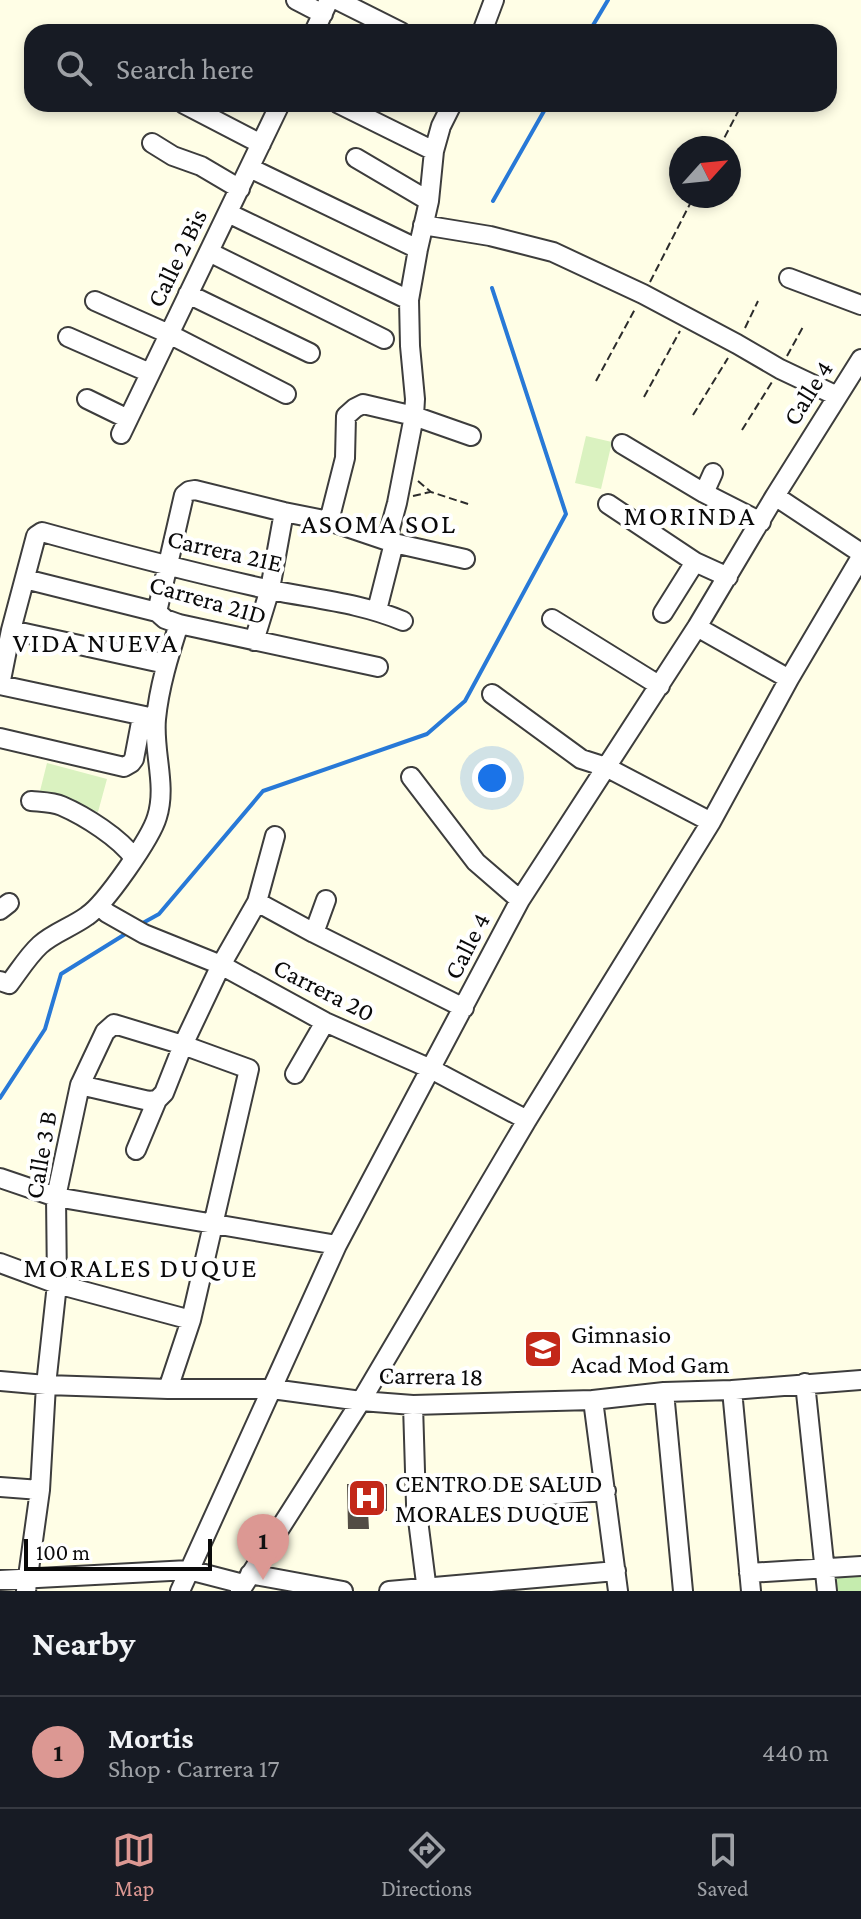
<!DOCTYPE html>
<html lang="en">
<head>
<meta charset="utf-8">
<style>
	body { margin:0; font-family:"Crimson Pro",serif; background:#20242c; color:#f1f3f6 }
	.compass { position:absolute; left:669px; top:136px; width:72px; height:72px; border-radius:50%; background:#171b24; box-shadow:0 4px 12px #0003; rotate:63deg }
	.scale { position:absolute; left:24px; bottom:20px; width:188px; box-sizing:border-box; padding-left:8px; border:4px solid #0a0a0a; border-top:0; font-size:22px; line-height:28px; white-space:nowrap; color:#0a0a0a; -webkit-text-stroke:6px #fff; paint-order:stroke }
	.you { position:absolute; left:492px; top:778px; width:28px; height:28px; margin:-20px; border:6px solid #fff; border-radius:50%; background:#1a73e8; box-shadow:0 0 0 12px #1a73e833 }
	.badge { display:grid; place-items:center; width:52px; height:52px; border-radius:50%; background:#dc9893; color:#111; font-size:26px; font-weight:700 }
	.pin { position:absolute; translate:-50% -66px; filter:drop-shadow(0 2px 4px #0008) }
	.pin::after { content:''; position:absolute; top:42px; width:28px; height:24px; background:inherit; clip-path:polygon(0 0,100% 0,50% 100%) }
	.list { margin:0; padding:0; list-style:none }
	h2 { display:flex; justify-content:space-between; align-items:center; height:104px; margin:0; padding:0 32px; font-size:34px }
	h2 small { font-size:26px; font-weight:400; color:#9ea1a6 }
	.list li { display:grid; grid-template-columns:52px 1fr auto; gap:24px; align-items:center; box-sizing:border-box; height:112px; padding:0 32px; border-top:2px solid #363941 }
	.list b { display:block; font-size:30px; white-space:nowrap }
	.list p { margin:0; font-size:26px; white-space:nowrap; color:#9ea1a6 }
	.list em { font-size:26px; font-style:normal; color:#9ea1a6 }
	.icon { flex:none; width:44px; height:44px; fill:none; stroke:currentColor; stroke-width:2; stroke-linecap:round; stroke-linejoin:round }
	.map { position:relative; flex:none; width:861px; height:1591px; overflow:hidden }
	.search { position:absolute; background:#171b24; box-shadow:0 4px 12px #0003; left:24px; right:24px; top:24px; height:88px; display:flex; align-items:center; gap:20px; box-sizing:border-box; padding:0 28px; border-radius:24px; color:#9ea1a6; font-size:30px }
	.sheet { height:216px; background:#171b24 }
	nav { display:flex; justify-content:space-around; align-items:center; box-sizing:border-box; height:112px; border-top:2px solid #363941; background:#171b24; font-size:22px; color:#9ea1a6 }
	nav a { display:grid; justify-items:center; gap:4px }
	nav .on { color:#dc9893 }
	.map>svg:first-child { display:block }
	.green { fill:#c5ecae }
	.pitch { fill:#daf2c0 }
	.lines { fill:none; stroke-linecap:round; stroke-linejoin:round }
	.stream { stroke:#2879d7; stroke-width:4 }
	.building { fill:#534d45 }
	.minor-casing { stroke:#3d3d3d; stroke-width:22 }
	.path { stroke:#2c2c2c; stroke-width:2; stroke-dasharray:8 4; stroke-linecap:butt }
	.minor { stroke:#fff; stroke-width:18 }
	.labels { text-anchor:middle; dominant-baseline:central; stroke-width:8; stroke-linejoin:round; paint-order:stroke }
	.street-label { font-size:26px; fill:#0a0a0a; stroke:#fff }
	.poi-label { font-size:26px; fill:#0a0a0a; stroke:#fff; text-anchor:start }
	.neighbourhood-label { font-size:28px; letter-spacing:2px; fill:#0a0a0a; stroke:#fff }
</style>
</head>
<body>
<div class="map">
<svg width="861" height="1591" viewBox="0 0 861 1591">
	<rect width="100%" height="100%" fill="#fffee6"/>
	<!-- green -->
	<path class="green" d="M861,1576V1591H832L831,1577Z"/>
	<!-- pitch -->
	<path class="pitch" d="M586,436L612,442L601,489L575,483Z
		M47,763L107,779L98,812L39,795Z"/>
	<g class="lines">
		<!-- stream -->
		<path class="stream" d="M589,32L608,0
			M493,201L548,104
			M141,924L159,914L263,791L427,734L465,701L566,514L492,288
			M0,1098L45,1029L61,974L127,933"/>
	</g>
	<!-- building -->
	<path class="building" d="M347,1484H387V1511H368L369,1529H348Z"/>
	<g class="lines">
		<defs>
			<path id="minor" d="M296,0L323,14
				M337,0L401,32
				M314,32L329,0
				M482,32L494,0
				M184,104L261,144
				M339,104L434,151
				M152,143L173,156L201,166L240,189
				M356,158L429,201
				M250,168L418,249
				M228,213L409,300
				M423,225L490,236L553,252L643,294L737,344L780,369L837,396
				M209,252L384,339
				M789,278L861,305
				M188,294L310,353
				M95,301L169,334L286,394
				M68,337L150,373
				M87,399L128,419
				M121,434L280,104
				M622,444L704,493L761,522
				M704,493L713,473
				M775,496L861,553
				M608,504L695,562L728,577
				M329,521L345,458L346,416L355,408L363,404L414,416L471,436
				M387,540L397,503L414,416L415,399L410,346L409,300L418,249L429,201L434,151L441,126L452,104
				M25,579L157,612L165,619L179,624L378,667
				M377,610L394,543
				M157,612L184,495L189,491L195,490L284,512L329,521L394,543L465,559
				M663,613L695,562
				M552,619L660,686
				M697,627L789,679
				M11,630L166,664
				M254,641L270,589L284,512
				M0,685L11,630L36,536L42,532C118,553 194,573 271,590C315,599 361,603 403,621
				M0,685L154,718
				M492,694L581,759L606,767L711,822
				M0,738L124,767L131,763L134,759L142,717
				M411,777L476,862L520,900
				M31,801C41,802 53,802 62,806C85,816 120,838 134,858
				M257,902L314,933L464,1008
				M99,905L107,913L144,934L221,965L325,1022L431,1069L527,1120
				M0,910L9,903
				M314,933L326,900
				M0,981L9,984C19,971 28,956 40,945C53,933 72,927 87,916C105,904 151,838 157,817C167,785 153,752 156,719C159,687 169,655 179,624
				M295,1074L325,1022
				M80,1085L149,1101L157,1100
				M136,1150L157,1100L164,1093L183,1045L221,965L257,902L275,836
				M0,1178L56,1197L337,1245
				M0,1263L57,1284L191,1320
				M0,1381L46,1385L168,1389H272L361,1401L413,1405L593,1400L664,1392L732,1390L861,1380
				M805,1383L827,1591
				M732,1390L751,1591
				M664,1392L683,1591
				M593,1400L618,1591
				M413,1405L416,1504L427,1591
				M0,1487L40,1490
				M416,1504L606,1491
				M749,1573L861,1566
				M250,1574L343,1591
				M0,1580L189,1570L243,1584
				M26,1591L40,1490L46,1385L57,1284L56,1197L80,1085L105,1032L114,1024L183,1045L249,1069L191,1320L168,1389
				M180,1591L337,1245L520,900L697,627L775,496L861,359
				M240,1591L361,1401L527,1120L711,822L789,679L861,557
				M389,1591L616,1571"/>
		</defs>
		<!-- minor casing -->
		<use href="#minor" class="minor-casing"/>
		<!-- path -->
		<path class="path" d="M719,148L742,104
			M650,282L694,196
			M745,328L758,301
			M787,356L804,325
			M596,381L635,309
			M644,397L680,331
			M693,415L728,358
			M742,430L772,382
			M418,481L431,492L471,505
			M413,496L430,492"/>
		<!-- minor -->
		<use href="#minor" class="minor"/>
	</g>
	<!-- icons -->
	<defs>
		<symbol id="school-square" viewBox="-11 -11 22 22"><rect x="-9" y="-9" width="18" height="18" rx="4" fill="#c32819" stroke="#fff"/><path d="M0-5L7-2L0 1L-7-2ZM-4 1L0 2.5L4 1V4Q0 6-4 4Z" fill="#fff"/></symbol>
		<symbol id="hospital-square" viewBox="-11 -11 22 22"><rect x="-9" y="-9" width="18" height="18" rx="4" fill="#c32819" stroke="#fff"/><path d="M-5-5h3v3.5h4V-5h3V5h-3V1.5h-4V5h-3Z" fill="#fff"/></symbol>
	</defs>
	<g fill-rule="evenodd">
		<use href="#school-square" x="521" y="1327" width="44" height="44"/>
		<use href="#hospital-square" x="345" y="1476" width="44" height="44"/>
	</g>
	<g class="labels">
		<!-- street labels -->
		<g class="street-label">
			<text transform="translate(177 258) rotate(-64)">Calle 2 Bis</text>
			<text transform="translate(808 393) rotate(-58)">Calle 4</text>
			<text transform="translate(225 551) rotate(13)">Carrera 21E</text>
			<text transform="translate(208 600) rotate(16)">Carrera 21D</text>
			<text transform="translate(467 946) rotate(-63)">Calle 4</text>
			<text transform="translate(324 990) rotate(27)">Carrera 20</text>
			<text transform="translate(41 1155) rotate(-80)">Calle 3 B</text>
			<text transform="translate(431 1376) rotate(1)">Carrera 18</text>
		</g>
		<!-- poi labels -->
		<g class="poi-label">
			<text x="571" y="1334">Gimnasio<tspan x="571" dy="30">Acad Mod Gam</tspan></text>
			<text x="395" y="1483">CENTRO DE SALUD<tspan x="395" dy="30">MORALES DUQUE</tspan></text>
		</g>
		<!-- neighbourhood labels -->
		<g class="neighbourhood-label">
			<text x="690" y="515">MORINDA</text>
			<text x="379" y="523">ASOMA SOL</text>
			<text x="96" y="642">VIDA NUEVA</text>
			<text x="141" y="1267">MORALES DUQUE</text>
		</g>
	</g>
</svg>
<svg class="compass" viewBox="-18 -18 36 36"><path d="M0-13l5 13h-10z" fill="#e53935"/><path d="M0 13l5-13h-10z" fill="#9ea1a6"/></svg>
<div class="scale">100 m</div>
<div class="you"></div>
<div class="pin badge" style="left:263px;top:1580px">1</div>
<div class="search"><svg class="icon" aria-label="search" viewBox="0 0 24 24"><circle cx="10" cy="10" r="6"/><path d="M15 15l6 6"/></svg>Search here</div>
</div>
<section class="sheet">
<h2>Nearby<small></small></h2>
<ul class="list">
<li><span class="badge">1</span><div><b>Mortis</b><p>Shop · Carrera 17</p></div><em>440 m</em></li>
</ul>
</section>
<nav>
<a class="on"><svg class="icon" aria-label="map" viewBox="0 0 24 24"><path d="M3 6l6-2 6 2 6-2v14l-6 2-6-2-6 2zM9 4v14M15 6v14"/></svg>Map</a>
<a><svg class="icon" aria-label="directions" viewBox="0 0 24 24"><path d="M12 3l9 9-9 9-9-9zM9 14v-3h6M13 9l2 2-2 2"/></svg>Directions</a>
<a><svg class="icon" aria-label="saved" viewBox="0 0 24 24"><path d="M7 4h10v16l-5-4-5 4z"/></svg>Saved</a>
</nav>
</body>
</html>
